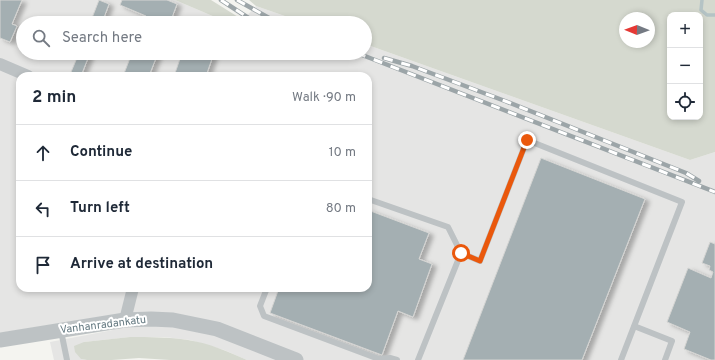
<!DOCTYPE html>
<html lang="en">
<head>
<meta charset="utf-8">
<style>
	body { margin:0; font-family:Overpass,sans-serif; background:#f6f6f7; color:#1f2937 }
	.controls { position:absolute; right:12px; top:12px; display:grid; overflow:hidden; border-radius:8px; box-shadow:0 2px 6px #0003 }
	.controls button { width:36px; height:36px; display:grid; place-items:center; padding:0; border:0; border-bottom:1px solid #e0e1e3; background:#fff; color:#1f2937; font:20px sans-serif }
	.compass { position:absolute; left:619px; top:12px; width:36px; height:36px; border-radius:50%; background:#fff; box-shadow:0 2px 6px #0003; rotate:271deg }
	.stop { position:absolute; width:12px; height:12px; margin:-9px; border:3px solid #ea580c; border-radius:50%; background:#fff }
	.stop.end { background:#ea580c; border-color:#fff; box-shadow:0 1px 4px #0008 }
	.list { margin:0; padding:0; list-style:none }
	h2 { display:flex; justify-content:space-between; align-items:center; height:52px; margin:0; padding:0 16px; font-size:17px }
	h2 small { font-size:13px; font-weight:400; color:#747a83 }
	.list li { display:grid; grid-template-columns:26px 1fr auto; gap:12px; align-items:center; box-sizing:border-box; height:56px; padding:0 16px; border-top:1px solid #e0e1e3 }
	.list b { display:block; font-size:15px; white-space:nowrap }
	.list em { font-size:13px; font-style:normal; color:#747a83 }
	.icon { flex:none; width:22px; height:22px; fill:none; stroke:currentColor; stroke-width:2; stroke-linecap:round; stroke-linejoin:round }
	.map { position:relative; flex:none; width:715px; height:360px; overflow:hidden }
	.search { position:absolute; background:#fff; box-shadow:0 2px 6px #0003; left:16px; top:16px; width:356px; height:44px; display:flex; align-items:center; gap:10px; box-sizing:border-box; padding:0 14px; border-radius:22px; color:#747a83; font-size:15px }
	.panel { position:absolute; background:#fff; box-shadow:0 2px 6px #0003; left:16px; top:72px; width:356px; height:220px; border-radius:12px }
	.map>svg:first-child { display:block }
	.built { fill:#e5e5e4; fill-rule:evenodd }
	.green { fill:#d5d9cf; fill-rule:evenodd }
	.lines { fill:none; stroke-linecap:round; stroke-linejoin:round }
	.stream { stroke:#b4c3c5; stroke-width:3.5 }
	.building { fill:#a4afb2; stroke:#d5d5d3; filter:url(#shadow) }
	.service { stroke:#bdc2c4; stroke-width:6 }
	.minor { stroke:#bdc2c4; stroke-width:12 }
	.tertiary { stroke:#bdc2c4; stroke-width:15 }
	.rail-casing { stroke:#9ca5a8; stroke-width:4.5 }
	.rail { stroke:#fff; stroke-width:3; stroke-dasharray:9; stroke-linecap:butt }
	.route { stroke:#ea580c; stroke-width:5 }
	.labels { text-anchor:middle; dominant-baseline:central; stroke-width:4; stroke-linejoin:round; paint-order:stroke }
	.street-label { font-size:11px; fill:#647981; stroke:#fff }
</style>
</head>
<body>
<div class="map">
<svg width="715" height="360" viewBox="0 0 715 360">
	<defs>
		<filter id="shadow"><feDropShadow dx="4.5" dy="2.5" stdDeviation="2" flood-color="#0004"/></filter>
	</defs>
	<rect width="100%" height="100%" fill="#f4f4f0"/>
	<!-- built -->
	<path class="built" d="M0,0H175L229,23H23V53H365V44L690,160L715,152V360H247L224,350L190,340L164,337H130L84,342L81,359L87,360H54L50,342L113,330L118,314L0,333ZM20,76H368V288H20Z
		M256,6L305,23H240Z"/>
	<!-- green -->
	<path class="green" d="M175,0H211L243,20L240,23H229Z
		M249,0H715V152L690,160L365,44V23H305L256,6ZM670,15H700V117H670ZM625,18H649V42H625Z
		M130,337C149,337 169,337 188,340C209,343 229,352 247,360H170L139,358L112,360H87L81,359L75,352L74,346L84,342Z"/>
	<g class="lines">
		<!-- stream -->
		<path class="stream" d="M702,0L701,10L707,15H715"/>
	</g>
	<!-- building -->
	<path class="building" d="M0,0H22L12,24L17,26L10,42L0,38Z
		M99,0L109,4L102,23H90Z
		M122,0H167L177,4L170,23H143L146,16L120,5Z
		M79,53H90L81,76L71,72Z
		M132,53H158L149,76H123Z
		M182,53H214L206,76H174Z
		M541,158L645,199L582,360H463Z
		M368,210L429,233L419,259L432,264L413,317L398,311L382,355L270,313L279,288H368Z
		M710,242L715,244V360H711L684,349L690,332L667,322L688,268L711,278L713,272L709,270L710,266L702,263Z"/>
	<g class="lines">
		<!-- service -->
		<path class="service" d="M368,199L448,227L461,253
			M267,288L260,306L264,316L379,359L390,358L397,360
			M634,326L672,341L665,360
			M61,331L67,360
			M418,360L461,253L480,261L527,140L682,202L621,360"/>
		<!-- minor -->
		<path class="minor" d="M0,64L28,76
			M125,320L133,288"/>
		<!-- tertiary -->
		<path class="tertiary" d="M0,340L125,320L151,319L173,320L217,329L296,360"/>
		<defs>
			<path id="rail" d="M221,0L250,19
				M237,0L278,23
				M357,53L715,192
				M384,58L412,66L505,101L686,173L699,181"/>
		</defs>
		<!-- rail casing -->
		<use href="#rail" class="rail-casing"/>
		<!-- rail -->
		<use href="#rail" class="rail"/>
	</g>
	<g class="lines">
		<!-- route -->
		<path class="route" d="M461,253L480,261L527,140"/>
	</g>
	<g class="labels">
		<!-- street labels -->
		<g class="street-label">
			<text transform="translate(103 325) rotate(-7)">Vanhanradankatu</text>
		</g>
	</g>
</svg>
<div class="controls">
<button>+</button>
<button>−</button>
<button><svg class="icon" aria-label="locate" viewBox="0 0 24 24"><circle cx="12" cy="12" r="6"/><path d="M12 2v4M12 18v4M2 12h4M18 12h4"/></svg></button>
</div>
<svg class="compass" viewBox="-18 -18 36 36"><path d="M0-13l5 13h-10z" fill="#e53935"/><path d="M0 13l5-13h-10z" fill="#747a83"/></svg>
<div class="stop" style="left:461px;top:253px"></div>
<div class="stop end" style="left:527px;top:140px"></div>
<div class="search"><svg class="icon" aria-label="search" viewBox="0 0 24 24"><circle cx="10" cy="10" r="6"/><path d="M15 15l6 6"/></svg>Search here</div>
<section class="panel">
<h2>2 min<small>Walk · 90 m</small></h2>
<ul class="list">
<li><svg class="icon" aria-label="ahead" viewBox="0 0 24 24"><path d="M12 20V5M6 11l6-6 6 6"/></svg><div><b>Continue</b></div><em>10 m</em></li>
<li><svg class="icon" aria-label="left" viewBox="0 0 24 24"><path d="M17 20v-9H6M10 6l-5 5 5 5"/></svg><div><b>Turn left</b></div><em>80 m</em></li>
<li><svg class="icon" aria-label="arrive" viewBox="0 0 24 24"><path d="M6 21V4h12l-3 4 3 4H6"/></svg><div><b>Arrive at destination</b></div></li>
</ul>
</section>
</div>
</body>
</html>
